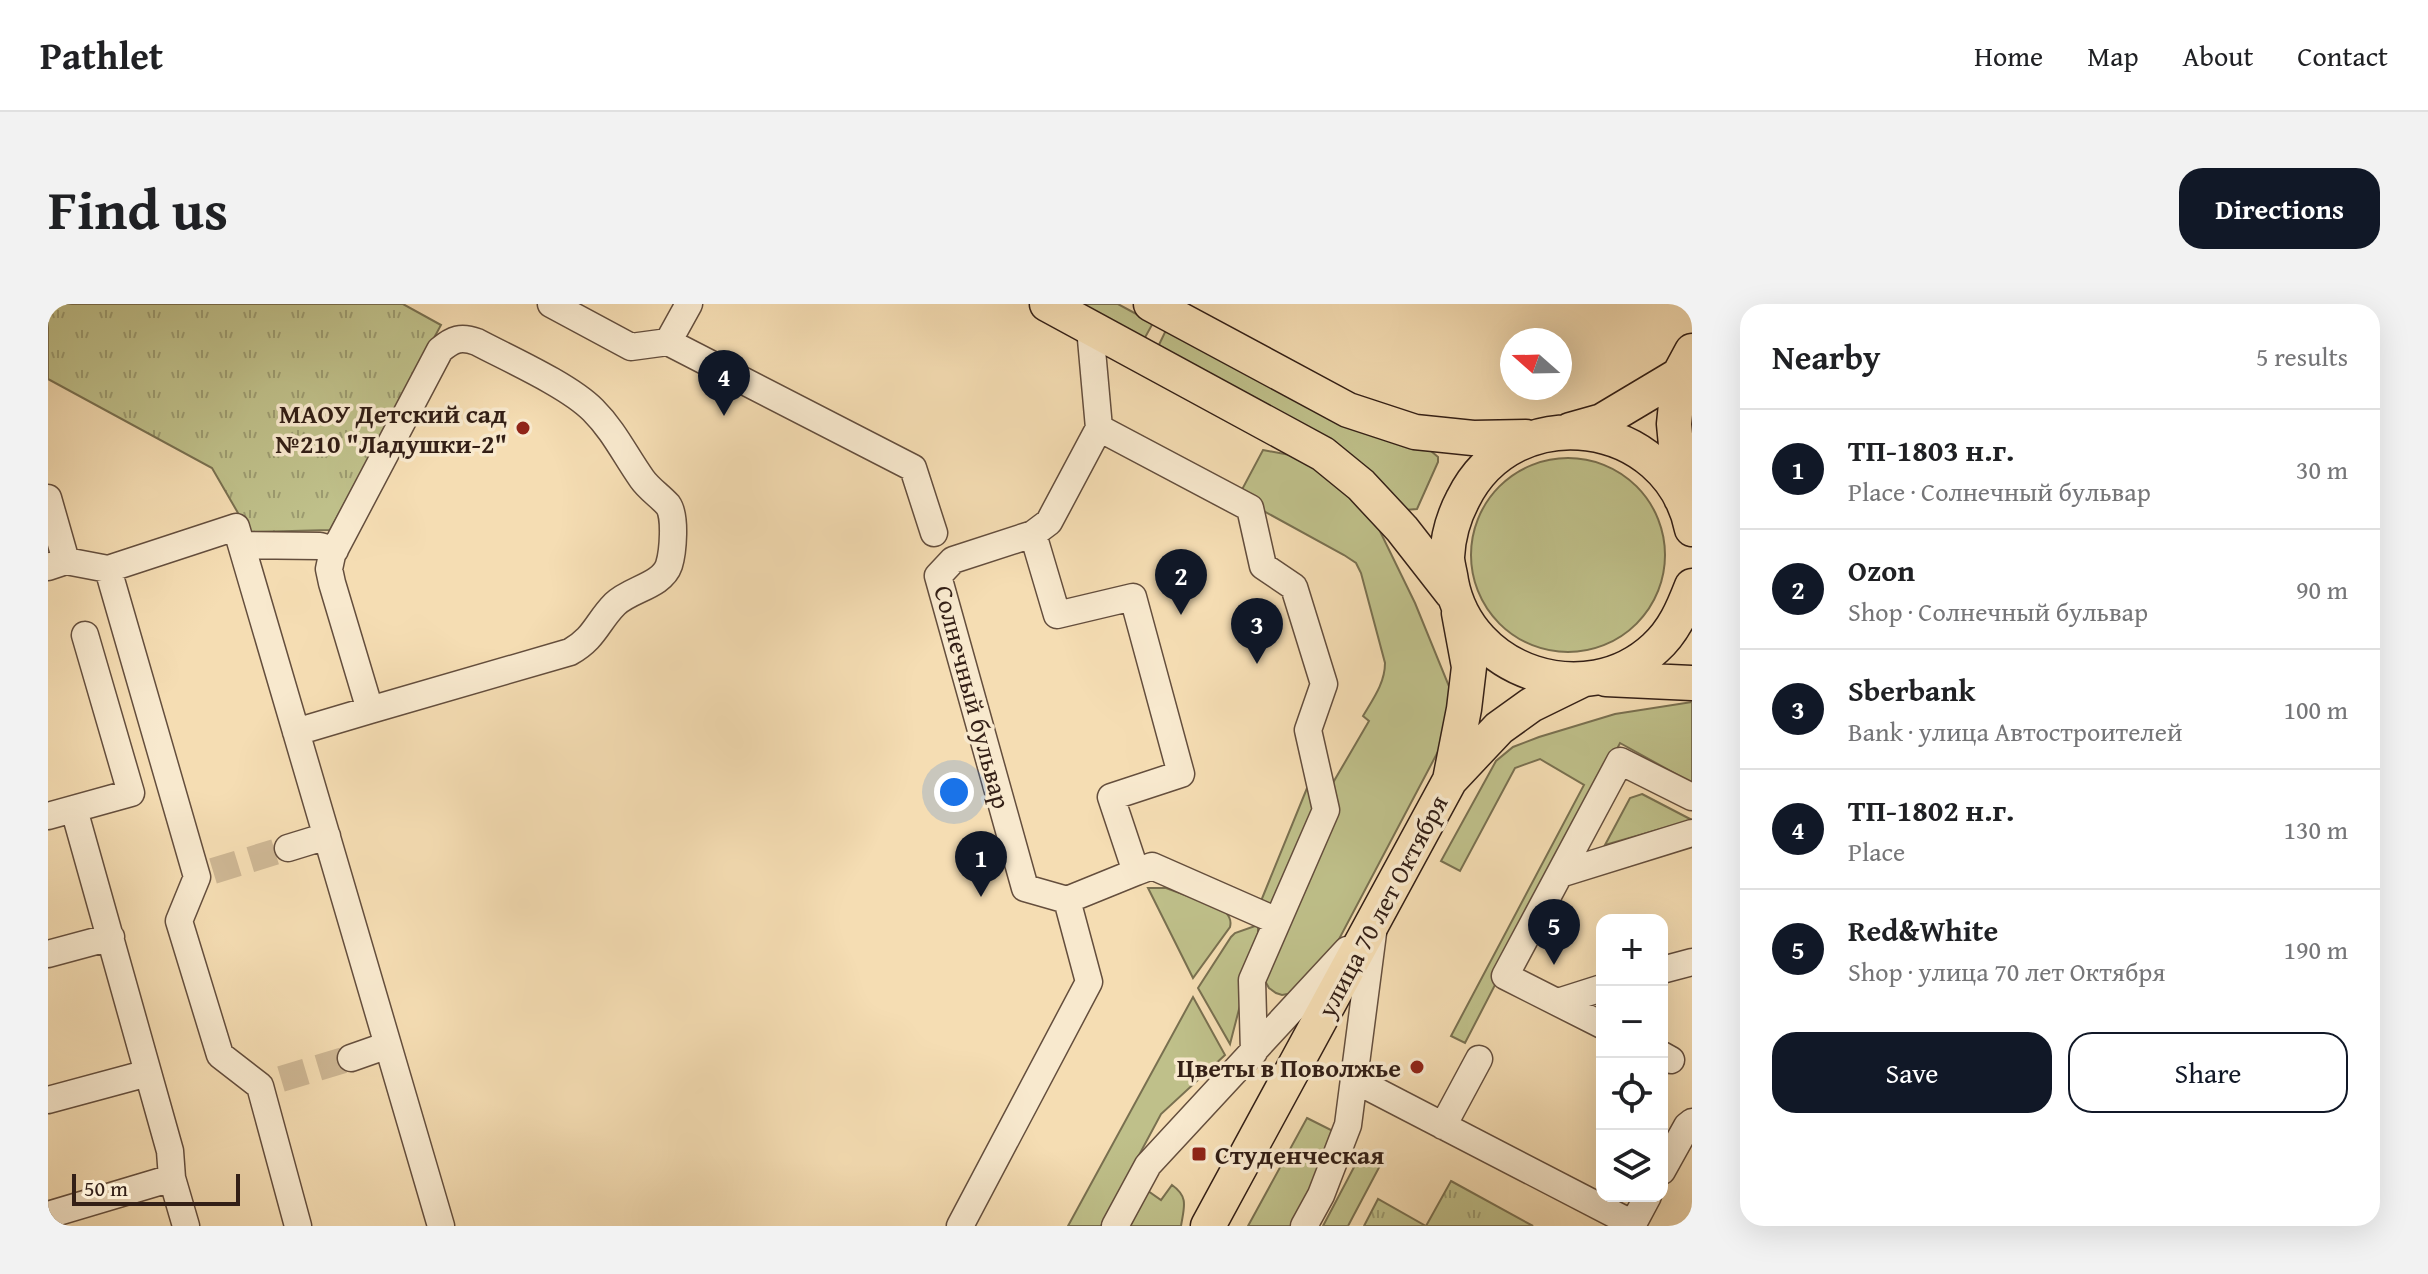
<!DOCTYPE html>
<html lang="en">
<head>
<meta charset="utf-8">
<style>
	body { margin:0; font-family:"Gentium Book Plus",serif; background:#f2f2f2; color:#202124 }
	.controls { position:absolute; right:24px; bottom:24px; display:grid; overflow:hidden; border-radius:16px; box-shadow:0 8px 32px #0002 }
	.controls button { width:72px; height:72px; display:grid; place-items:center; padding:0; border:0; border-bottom:2px solid #e0e0e0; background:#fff; color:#202124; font:40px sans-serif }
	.compass { position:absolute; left:1452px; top:24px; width:72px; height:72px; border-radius:50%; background:#fff; box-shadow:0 8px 32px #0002; rotate:290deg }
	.scale { position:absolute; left:24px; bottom:20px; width:168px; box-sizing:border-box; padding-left:8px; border:4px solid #331f16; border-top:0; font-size:22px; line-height:28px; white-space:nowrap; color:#331f16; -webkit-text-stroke:6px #f8e9ce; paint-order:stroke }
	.you { position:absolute; left:906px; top:488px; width:28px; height:28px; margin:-20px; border:6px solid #fff; border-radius:50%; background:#1a73e8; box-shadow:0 0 0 12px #1a73e833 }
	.badge { display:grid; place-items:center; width:52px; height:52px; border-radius:50%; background:#111827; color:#fff; font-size:26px; font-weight:700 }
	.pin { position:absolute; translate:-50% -66px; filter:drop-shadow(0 2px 4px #0008) }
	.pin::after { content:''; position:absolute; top:42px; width:28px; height:24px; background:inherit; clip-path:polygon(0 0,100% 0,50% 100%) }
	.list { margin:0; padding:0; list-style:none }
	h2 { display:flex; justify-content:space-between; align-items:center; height:104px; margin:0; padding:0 32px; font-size:34px }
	h2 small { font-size:26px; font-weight:400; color:#757577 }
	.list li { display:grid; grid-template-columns:52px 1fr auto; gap:24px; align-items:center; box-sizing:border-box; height:120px; padding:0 32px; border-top:2px solid #e0e0e0 }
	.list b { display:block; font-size:30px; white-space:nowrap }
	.list p { margin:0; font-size:26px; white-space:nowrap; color:#757577 }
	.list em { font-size:26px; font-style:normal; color:#757577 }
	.actions { display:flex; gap:16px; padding:24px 32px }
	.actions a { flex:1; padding:18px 0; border:2px solid #111827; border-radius:24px; text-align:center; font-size:28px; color:#111827 }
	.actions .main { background:#111827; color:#fff }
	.icon { flex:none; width:44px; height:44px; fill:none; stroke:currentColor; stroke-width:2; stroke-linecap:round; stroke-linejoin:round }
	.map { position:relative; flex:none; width:1644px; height:922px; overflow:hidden; border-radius:24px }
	header { display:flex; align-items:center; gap:48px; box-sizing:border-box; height:112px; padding:0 40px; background:#fff; border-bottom:2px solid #e0e0e0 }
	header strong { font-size:38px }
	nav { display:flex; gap:44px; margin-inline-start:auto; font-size:28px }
	.intro { display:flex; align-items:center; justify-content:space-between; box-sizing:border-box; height:192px; padding:0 48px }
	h1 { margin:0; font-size:56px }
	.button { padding:20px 36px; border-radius:24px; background:#111827; color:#fff; font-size:28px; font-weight:700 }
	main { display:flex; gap:48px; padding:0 48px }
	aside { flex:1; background:#fff; border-radius:24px; box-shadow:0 8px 32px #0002 }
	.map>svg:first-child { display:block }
	.grass { fill:#bfc08a; stroke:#797050; stroke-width:2 }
	.park { fill:url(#park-tufts); stroke:#797050; stroke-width:2 }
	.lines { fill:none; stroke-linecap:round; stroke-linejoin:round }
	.minor-tunnel { stroke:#ceb794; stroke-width:26; stroke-dasharray:26 13; stroke-linecap:butt }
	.minor-casing { stroke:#644e3d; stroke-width:29 }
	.major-casing { stroke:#331f16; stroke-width:37 }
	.minor { stroke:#f8e9ce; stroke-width:26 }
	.major { stroke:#f5ddb3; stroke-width:34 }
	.poi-dot { fill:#8f2418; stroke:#f8e9ce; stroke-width:3 }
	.labels { text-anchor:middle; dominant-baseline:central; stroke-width:7; stroke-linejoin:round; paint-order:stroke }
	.poi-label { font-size:26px; font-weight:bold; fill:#331f16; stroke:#f8e9ce; text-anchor:end }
	.street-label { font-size:26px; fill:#331f16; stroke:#f8e9ce }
</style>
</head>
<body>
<header>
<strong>Pathlet</strong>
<nav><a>Home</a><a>Map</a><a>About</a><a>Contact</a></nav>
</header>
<div class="intro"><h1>Find us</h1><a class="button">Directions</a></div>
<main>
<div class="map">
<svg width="1644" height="922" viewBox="0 0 1644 922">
	<defs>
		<pattern id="park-tufts" width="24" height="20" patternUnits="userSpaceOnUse" patternTransform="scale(2)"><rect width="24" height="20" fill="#bfc08a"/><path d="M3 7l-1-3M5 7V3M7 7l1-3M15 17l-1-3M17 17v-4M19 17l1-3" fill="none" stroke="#9c9b70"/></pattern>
	</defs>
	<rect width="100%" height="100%" fill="#f5ddb3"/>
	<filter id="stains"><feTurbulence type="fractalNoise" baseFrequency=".0025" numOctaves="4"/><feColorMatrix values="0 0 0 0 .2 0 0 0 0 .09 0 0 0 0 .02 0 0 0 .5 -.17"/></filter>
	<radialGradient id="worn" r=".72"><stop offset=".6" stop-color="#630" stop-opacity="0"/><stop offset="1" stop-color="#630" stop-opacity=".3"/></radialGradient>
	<!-- grass -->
	<path class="grass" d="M1021,0H1070L1105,19L1094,39Z
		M1119,24L1383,147L1390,153V158L1369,205L1357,206L1108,47Z
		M1215,146L1258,154L1281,171L1327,217L1367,299L1405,392L1394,440L1289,639L1245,689L1234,691L1228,689L1221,684L1217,677L1279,489L1321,417L1315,412C1325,395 1337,379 1337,359L1313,269L1308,259L1296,251L1190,193Z
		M1423 251a97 97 0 1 1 194 0a97 97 0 1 1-194 0Z
		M1644,398V479L1572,439L1417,739L1403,732L1536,481L1492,455L1467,464L1412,567L1393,557L1448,457L1465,443L1491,433L1567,410Z
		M1266,467L1264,520L1227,602L1213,597Z
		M1594,490L1644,516L1557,541L1582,494Z
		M1100,584H1118L1175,605C1180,611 1184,615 1182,623L1145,674Z
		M1210,621V632L1182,740L1150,684L1183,633L1187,629Z
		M1145,693L1177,751L1113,810L1053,922H1020Z
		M1259,814L1285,827L1248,922H1200Z
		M1315,846L1335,856L1300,922H1275Z
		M1124,881C1141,893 1136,903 1133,922H1082L1100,887L1113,896Z"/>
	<!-- park -->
	<path class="park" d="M0,0H355L393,21L282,226L201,228L164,164L0,75Z
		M1403,877L1485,922H1316L1330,895L1378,922Z"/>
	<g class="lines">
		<!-- minor-tunnel -->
		<path class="minor-tunnel" d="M165,567L240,544
			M233,775L303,754"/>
		<defs>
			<path id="minor" d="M503,0L583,43L620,38L865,164L886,229
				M620,38L641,0
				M1051,124L1202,204L1215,262L1246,283L1276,380L1260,426L1278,506L1204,676L1206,748
				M0,194L18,257
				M985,230L1009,311L1085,293L1133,470L1063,493L1088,568L1104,562L1229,617
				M194,241L272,242L287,246
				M0,263L18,257L60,265L188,223L393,922
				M60,265L149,573L131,617L172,751L212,782L250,922
				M248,428L322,406L522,348C547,334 549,318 567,300C582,285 614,282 621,261C625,248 628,212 620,201C612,192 601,185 594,175C577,151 566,127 545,106C520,81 461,55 429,38C413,32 405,35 392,46L284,251L281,265L284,279L322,406
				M0,512L83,489L37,331
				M29,516L122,847L124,874
				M240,544L279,532
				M1512,570L1644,529
				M1019,596L1088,568
				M0,650L63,633
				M1614,666L1644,658
				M1510,698L1554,684
				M1554,721L1457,672L1572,457L1644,493
				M1614,751L1623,756
				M303,754L340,741
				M1307,776L1585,920L1600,892
				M0,796L100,769
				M1395,822L1431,755
				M1614,867L1639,822L1644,818
				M0,911L124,874L138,922
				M912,922L1041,678L1019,596L977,584L890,272L905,256L985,230L1001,218L1051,124L1042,24
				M1067,922L1100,861L1299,646
				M1256,922L1273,891L1300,821L1325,629"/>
			<path id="major" d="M999,0L1275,150L1313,181L1354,225L1404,289
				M1103,0L1300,106L1367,128L1425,134L1478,133
				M1522,126L1554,117L1631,71
				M1633,194L1626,120L1631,71L1644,47
				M1644,225C1621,113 1466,92 1415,195C1406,212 1400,232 1399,253C1399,260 1402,269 1403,277C1420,369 1538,408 1607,344C1626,327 1635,305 1644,282
				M1558,375L1644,379
				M1402,476L1451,424L1483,401L1532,377
				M1160,922L1402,476L1416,405L1421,363L1411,309"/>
		</defs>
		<!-- minor casing -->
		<use href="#minor" class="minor-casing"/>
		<!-- major casing -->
		<use href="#major" class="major-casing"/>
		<!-- minor -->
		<use href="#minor" class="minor"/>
		<!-- major -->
		<use href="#major" class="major"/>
	</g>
	<!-- markers -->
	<g class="poi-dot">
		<circle cx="475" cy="124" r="8"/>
		<circle cx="1369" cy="763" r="8"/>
		<rect x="1143" y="842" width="16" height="16" rx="4"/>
	</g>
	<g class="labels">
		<!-- poi labels -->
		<g class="poi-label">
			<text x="459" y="109">МАОУ Детский сад<tspan x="459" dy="30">№210 "Ладушки-2"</tspan></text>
			<text x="1353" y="763">Цветы в Поволжье</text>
			<text x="1167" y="850" text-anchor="start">Студенческая</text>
		</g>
		<!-- street labels -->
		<g class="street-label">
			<text transform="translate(925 393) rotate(75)">Солнечный бульвар</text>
			<text transform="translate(1334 602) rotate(-62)">улица 70 лет Октября</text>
		</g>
	</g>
	<rect width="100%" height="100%" filter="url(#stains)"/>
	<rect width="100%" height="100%" fill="url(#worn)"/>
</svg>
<div class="controls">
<button>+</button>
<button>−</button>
<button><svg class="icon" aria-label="locate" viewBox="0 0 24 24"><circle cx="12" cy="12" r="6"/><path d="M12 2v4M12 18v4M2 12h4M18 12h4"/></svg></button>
<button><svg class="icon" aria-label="layers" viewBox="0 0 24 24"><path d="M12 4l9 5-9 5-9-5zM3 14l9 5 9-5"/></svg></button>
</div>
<svg class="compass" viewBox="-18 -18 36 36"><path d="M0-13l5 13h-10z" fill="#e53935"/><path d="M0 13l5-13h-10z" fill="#757577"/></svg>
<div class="scale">50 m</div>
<div class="you"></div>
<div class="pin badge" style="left:933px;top:593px">1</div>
<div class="pin badge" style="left:1133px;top:311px">2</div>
<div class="pin badge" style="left:1209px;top:360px">3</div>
<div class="pin badge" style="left:676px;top:112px">4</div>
<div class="pin badge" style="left:1506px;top:661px">5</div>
</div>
<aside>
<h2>Nearby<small>5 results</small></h2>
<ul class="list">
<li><span class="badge">1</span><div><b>ТП-1803 н.г.</b><p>Place · Солнечный бульвар</p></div><em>30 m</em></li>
<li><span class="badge">2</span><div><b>Ozon</b><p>Shop · Солнечный бульвар</p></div><em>90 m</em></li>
<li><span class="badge">3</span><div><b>Sberbank</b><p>Bank · улица Автостроителей</p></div><em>100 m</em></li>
<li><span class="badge">4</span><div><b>ТП-1802 н.г.</b><p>Place</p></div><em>130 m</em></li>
<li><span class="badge">5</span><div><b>Red&amp;White</b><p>Shop · улица 70 лет Октября</p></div><em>190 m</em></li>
</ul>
<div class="actions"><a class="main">Save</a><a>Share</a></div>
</aside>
</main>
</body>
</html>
